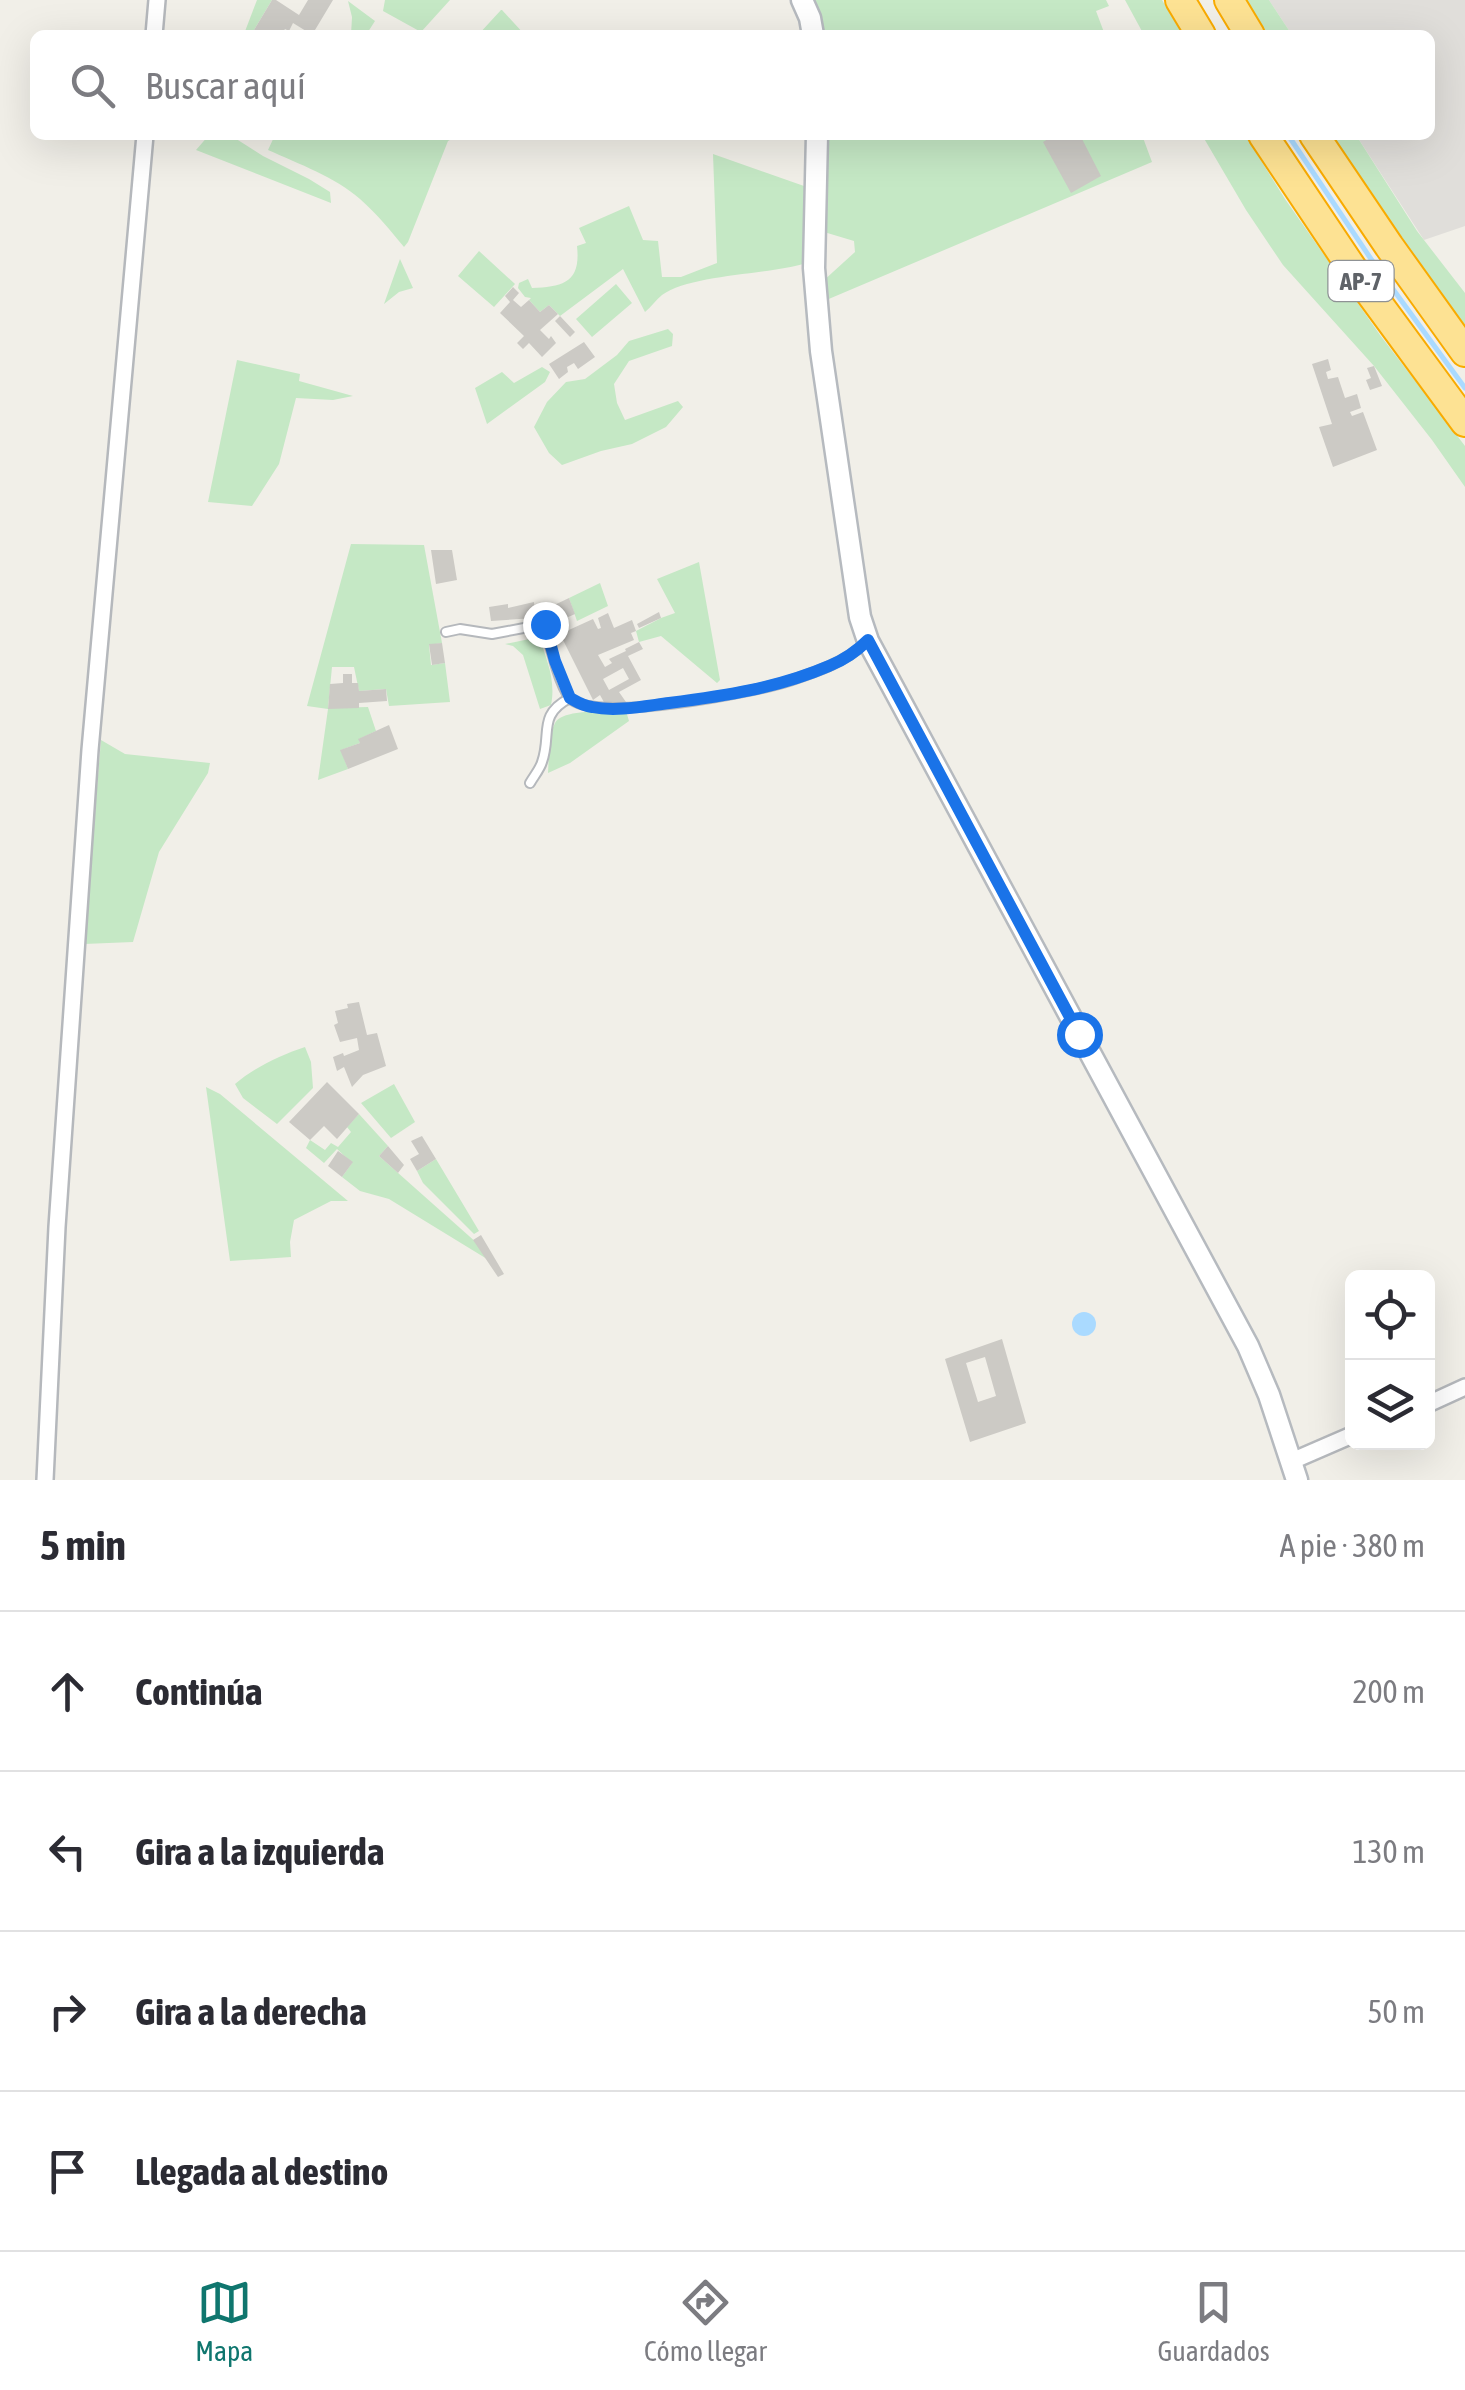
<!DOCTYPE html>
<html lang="es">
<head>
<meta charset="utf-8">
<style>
	body { margin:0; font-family:"Asap Condensed",sans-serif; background:#f7f7f7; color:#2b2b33 }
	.controls { position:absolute; right:30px; bottom:30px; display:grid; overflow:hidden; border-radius:15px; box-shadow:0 10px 40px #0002 }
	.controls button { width:90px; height:90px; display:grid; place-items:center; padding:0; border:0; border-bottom:2px solid #e1e1e2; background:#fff; color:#2b2b33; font:50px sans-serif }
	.stop { position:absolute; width:30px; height:30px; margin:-22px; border:8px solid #1a73e8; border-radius:50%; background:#fff }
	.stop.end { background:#1a73e8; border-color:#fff; box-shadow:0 2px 10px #0008 }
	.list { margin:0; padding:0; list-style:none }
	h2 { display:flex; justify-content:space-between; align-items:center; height:130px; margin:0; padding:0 40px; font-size:42px }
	h2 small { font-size:32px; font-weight:400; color:#7c7c81 }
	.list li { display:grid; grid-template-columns:65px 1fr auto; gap:30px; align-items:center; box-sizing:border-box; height:160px; padding:0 40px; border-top:2px solid #e1e1e2 }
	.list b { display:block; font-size:38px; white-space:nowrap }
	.list em { font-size:32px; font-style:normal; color:#7c7c81 }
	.icon { flex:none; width:55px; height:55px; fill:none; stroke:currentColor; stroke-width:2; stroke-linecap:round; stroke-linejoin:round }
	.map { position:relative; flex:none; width:1465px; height:1480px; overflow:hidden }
	.search { position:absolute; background:#fff; box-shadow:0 10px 40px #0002; left:30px; right:30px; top:30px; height:110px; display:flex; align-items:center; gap:25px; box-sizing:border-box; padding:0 35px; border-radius:15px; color:#7c7c81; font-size:38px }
	.sheet { height:770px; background:#fff }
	nav { display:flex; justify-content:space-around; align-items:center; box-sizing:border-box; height:140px; border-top:2px solid #e1e1e2; background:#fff; font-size:28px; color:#7c7c81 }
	nav a { display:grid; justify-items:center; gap:5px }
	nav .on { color:#0f766e }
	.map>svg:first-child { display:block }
	.industrial { fill:#e0deda }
	.green { fill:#c5e8c5 }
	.water { fill:#aadaff }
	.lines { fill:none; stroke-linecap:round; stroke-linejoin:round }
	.stream { stroke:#aadaff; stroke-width:5 }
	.building { fill:#cccac5; fill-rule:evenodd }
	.service-casing { stroke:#b5b8bc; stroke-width:12 }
	.minor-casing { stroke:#b5b8bc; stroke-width:20 }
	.secondary-casing { stroke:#b6babf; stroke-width:25 }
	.motorway-casing { stroke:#f9ab00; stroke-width:32 }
	.service { stroke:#fff; stroke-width:8 }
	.minor { stroke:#fff; stroke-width:15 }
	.secondary { stroke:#fff; stroke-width:20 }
	.motorway { stroke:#fde293; stroke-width:28 }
	.route { stroke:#1a73e8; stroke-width:12 }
	.labels { text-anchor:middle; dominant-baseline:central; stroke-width:8; stroke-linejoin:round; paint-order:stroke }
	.shield { fill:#fff; stroke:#8f9295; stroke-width:2.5 }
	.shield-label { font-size:25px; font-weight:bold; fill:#5f6368 }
</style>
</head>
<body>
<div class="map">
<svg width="1465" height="1480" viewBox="0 0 1465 1480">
	<rect width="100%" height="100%" fill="#f1efe8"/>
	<!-- industrial -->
	<path class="industrial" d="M1269,0H1465V226L1424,240L1356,135H1430V35H1292Z"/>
	<!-- green -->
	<path class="green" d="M257,0H272L251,35L244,34Z
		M385,0H450L421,32L383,11Z
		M812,0H1106L1109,6L1096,11L1105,35H823Z
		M1125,0H1162L1183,35H1144Z
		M1245,0H1269L1292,35H1266Z
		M348,1L375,21L366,35H351L352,17Z
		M501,10H502L525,35H478Z
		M209,135H230L263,156L309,179L330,192L331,203L196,150Z
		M275,135H459L448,141L408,242L404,247C390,230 377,214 360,199C335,177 299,164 268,150Z
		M825,135H1142L1152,162L824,301L822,282L855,252L854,241L824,232Z
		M1202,135H1245L1285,199L1380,335L1465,446V487L1432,440L1374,366L1283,265L1246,210Z
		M1330,135H1356L1417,231L1465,293V325L1426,274Z
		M713,154L804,186L807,263C768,275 691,274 662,295C656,300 651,307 645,312L623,269L560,316L549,305L540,312L529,300L531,298L525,297L518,288L519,283L528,279L532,288C564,287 581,282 577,246L586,243L579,228L629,206L643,240L658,241L662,277H681L717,263Z
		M479,251L515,284L494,307L458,276Z
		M400,259L413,288L399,292L384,304Z
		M616,284L632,303L592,337L576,319Z
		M668,329L673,334L672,346L629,361L614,384L617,403L625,420L678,401L683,407L666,427L632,444L601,451L562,465L549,453L534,427L547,402L566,382L585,379L617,355L629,341Z
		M237,360L300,374L299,381L353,396L333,400L296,398L279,464L252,506L208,502Z
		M542,367L550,372L545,382L487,424L475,388L502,372L514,383Z
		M351,544L424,545L442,643L429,645L431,665L445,663L450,702L389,706L386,689L359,691L354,667H332L328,708L368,707L376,731L359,739L360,743L341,750L348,769L318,780L328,709L307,706Z
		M699,562L720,680L717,683L661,636L639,642L636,631L661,618L675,613L657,579Z
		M600,583L608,606L577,621L569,598Z
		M539,637C547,660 556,681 551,705L540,709L523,655L513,646L505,644Z
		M626,711L629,721L570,763L548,773C549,758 548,736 555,723C563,708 609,712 626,711Z
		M101,740L125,754L210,763L208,773L159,852L133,942L84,944Z
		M305,1047L311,1062L313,1088L277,1124L243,1098L235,1084C255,1067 281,1055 305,1047Z
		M394,1084L415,1122L391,1138L361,1103Z
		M206,1087L220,1094L348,1201H331L294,1220L290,1242L291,1257L230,1261Z
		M359,1114L388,1146L379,1156L478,1244L487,1259L389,1199L360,1191L342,1177L352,1163L337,1149L324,1163L306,1148L310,1140L325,1150L331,1143L338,1147L351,1132L347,1127Z
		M436,1159L479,1231L474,1234L423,1183L417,1171Z"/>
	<!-- water -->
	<path class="water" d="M1072 1324a12 12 0 1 1 24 0a12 12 0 1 1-24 0Z"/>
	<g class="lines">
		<!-- stream -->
		<path class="stream" d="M1288,135L1371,259L1465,388"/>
	</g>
	<!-- building -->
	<path class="building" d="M272,0H276L299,15L308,0H333L312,35H304L306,31L293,23L289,31L285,29L281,35H251Z
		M1055,135H1080L1101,176L1071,193L1043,142Z
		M513,287L519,293L513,300L521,307L529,300L540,312L549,305L558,314L540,330L549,339L551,336L556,343L542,357L529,343L523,349L517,343L524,336L500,313L510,302L505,296Z
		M560,316L575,332L570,337L555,321Z
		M584,342L595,357L578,369L574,363L567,367L568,372L559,379L549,364Z
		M1328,359L1331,370L1326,372L1328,379L1338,377L1345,398L1357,394L1361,408L1350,412L1352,416L1363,412L1377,450L1333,467L1319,427L1332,424L1312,364Z
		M1374,366L1382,386L1370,390L1366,380L1371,378L1367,368Z
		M431,550H452L457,580L436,584Z
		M569,598L575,614L555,623L548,608Z
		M534,602L535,618L491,621L489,607L508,604V608Z
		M659,612L661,618L639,628L637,624Z
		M608,613L614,628L632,620L636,631L631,633L634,640L598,655L605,667L612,663L609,659L626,651L625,649L639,642L643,649L628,656L641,680L619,692L626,702L605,704L600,695L593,700L560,634L593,619L598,629L601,628L598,618ZM623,668L629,679L609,690L603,679Z
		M442,643L445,663L432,665L429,644Z
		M343,674H352V683H358L359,691L386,689L387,701L359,703V708L328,709L330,684L343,683Z
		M389,725L398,749L348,769L340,750L360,743L358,739Z
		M359,1002L367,1035L377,1033L386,1066L363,1075L352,1087L344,1067L337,1071L333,1057L343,1053L344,1056L359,1050L357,1038L340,1042L334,1025L338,1023L335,1011L348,1008L347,1004Z
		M327,1082L359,1114L337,1139L324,1126L310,1140L289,1122Z
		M422,1136L436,1159L417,1171L410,1159L419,1154L411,1141Z
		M388,1146L404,1165L398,1173L379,1156Z
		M338,1151L353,1162L342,1177L328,1166Z
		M481,1235L504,1274L498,1277L473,1240Z
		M1002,1339L1026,1423L970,1442L945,1359ZM985,1357L996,1396L978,1402L966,1363Z"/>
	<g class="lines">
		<defs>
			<path id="service" d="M541,610C547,630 557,683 570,698C593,724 755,692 789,681C815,672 844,663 864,644
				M446,632L460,629L492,634L545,624
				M530,783C534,776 540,769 542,762C552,734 537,715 570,698"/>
			<path id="minor" d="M154,35L157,0
				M1428,1404L1465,1387
				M1292,1461L1352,1435
				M45,1480L57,1227L90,750L145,135"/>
			<path id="secondary" d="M802,0L810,18L813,35
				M817,135L814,268L821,351L860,617L868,641L1248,1346L1269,1395L1297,1480"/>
			<path id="motorway" d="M1180,0L1201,35
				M1229,0L1250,35
				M1263,135L1354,271L1465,422
				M1314,135L1389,246L1465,352"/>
		</defs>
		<!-- service casing -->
		<use href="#service" class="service-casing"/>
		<!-- minor casing -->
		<use href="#minor" class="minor-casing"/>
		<!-- secondary casing -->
		<use href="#secondary" class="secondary-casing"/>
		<!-- motorway casing -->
		<use href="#motorway" class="motorway-casing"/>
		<!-- service -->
		<use href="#service" class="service"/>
		<!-- minor -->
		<use href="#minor" class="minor"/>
		<!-- secondary -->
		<use href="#secondary" class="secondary"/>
		<!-- motorway -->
		<use href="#motorway" class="motorway"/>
	</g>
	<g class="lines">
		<!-- route -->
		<path class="route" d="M545,624L555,661L570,698C577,702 583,706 592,707C616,712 645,706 669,703C724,696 778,688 829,666C844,660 856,652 868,640L1079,1034"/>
	</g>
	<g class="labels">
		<!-- shield labels -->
		<rect class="shield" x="1328.5" y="261" width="65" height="40" rx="8"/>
		<g class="shield-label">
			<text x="1361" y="281">AP-7</text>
		</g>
	</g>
</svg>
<div class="controls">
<button><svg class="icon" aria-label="locate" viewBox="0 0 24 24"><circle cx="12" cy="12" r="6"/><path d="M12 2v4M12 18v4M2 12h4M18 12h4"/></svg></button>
<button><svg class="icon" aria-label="layers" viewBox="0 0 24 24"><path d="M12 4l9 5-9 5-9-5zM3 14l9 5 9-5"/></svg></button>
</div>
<div class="stop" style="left:1079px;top:1034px"></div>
<div class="stop end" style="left:545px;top:624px"></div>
<div class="search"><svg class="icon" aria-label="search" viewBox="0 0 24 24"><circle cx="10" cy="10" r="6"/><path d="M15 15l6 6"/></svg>Buscar aquí</div>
</div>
<section class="sheet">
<h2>5 min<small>A pie · 380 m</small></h2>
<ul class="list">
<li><svg class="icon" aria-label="ahead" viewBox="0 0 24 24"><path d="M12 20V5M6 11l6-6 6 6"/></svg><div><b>Continúa</b></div><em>200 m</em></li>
<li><svg class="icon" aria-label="left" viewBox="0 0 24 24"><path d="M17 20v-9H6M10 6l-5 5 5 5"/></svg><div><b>Gira a la izquierda</b></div><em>130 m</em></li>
<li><svg class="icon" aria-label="right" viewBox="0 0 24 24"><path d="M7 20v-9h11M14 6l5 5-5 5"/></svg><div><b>Gira a la derecha</b></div><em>50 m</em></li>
<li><svg class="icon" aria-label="arrive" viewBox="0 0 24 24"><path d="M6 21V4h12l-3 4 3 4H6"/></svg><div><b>Llegada al destino</b></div></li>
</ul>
</section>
<nav>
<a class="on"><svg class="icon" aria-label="map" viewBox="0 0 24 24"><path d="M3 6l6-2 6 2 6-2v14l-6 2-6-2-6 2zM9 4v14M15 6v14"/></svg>Mapa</a>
<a><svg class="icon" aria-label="directions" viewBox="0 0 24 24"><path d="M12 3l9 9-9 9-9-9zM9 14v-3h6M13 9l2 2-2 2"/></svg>Cómo llegar</a>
<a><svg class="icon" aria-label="saved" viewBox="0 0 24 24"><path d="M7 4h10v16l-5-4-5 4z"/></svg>Guardados</a>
</nav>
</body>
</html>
